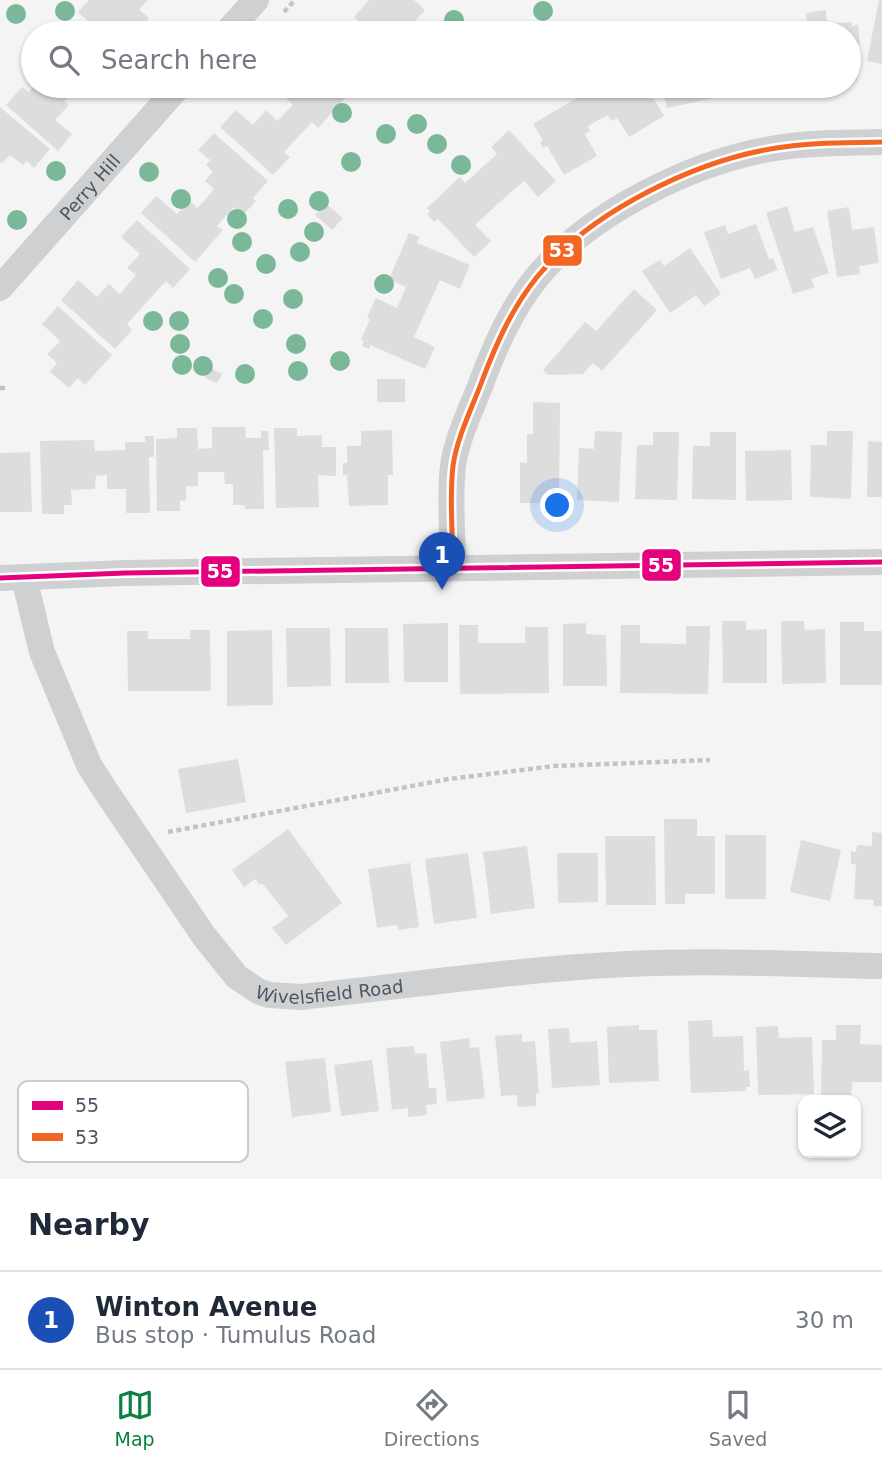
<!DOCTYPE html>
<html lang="en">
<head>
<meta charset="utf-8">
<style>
	body { margin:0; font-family:"DejaVu Sans",sans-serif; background:#f2f2f3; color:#1f2937 }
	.controls { position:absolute; right:21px; bottom:21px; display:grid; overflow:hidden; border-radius:14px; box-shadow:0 2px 5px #0004 }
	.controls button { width:63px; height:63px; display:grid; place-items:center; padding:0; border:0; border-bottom:2px solid #e0e1e3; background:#fff; color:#1f2937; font:35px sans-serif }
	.you { position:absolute; left:558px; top:506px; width:24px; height:24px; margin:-18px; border:5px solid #fff; border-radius:50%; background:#1a73e8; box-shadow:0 0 0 10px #1a73e833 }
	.badge { display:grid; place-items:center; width:46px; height:46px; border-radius:50%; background:#0b8043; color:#fff; font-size:23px; font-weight:700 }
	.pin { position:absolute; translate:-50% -58px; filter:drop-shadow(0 2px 4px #0008) }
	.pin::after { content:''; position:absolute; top:37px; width:24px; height:21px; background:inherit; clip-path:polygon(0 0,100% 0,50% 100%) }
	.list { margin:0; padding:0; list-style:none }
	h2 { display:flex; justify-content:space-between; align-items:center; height:91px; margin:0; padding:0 28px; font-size:30px }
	h2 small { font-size:23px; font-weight:400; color:#747a83 }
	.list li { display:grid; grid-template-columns:46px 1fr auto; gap:21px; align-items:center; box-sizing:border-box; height:98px; padding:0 28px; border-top:2px solid #e0e1e3 }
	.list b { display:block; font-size:26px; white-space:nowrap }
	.list p { margin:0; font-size:23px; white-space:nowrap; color:#747a83 }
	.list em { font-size:23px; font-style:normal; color:#747a83 }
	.icon { flex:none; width:38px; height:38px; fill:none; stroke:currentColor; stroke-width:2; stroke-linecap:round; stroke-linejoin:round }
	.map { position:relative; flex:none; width:882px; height:1179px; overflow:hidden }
	.search { position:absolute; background:#fff; box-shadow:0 2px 5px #0004; left:21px; right:21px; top:21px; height:77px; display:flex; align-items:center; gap:18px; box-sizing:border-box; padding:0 24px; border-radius:38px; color:#747a83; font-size:26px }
	.sheet { height:189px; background:#fff }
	nav { display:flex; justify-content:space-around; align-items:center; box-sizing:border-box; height:98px; border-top:2px solid #e0e1e3; background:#fff; font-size:19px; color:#747a83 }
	nav a { display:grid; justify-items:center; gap:4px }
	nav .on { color:#0b8043 }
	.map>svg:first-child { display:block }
	.building { fill:#ddddde }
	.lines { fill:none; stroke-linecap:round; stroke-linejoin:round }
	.path { stroke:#bcc7c4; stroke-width:4.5; stroke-dasharray:5 3.5; stroke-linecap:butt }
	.minor { stroke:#ced0d2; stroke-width:26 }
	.bus-1-casing { stroke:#fff; stroke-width:10 }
	.bus-2-casing { stroke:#fff; stroke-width:10 }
	.bus-1 { stroke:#e5007d; stroke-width:5 }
	.bus-2 { stroke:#f26522; stroke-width:5 }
	.tree { fill:#7ab899 }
	.labels { text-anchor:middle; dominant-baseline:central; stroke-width:7; stroke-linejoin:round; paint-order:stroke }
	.street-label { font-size:18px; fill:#4a5661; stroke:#fff }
	.key { fill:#fff; stroke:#c9ccd0; stroke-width:2 }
	.key-label { font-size:19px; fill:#4a5661 }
	.line-badge { stroke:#fff; stroke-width:2.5 }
	.badge-label { font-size:19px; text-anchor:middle; font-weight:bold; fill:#fff }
</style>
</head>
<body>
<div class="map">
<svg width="882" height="1179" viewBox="0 0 882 1179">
	<rect width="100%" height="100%" fill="#f4f4f4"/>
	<!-- building -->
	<path class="building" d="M89,0H148L139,10L149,18L136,33H102L78,12Z
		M369,0H414L425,10L404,33H354L362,25L354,17Z
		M879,0H882V64L867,61Z
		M826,10L827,24L851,22L852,26L858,25L860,44L852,45L857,81L849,82V33H755V31L807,26L806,13Z
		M655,21L660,26L676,23L678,33H642L646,22Z
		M34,86H77L64,101L69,105L55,120L72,134L58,151L6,105L22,87L29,92Z
		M292,86H336L347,96L318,128L312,122L284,152L290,157L273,175L220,127L236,110L253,125L266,110L277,121L293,105L283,95Z
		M597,86H646L664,116L629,137L617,118L611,121L608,115L588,126L590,131L585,134L597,156L564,175L547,146L543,148L540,142L543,140L533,124Z
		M662,86H730L732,94L667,108Z
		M740,86H780L781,89L741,94Z
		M0,107L50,149L34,168L27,161L23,165L10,155L2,163L0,162Z
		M509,130L556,181L538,197L524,181L501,201L475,225L491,241L474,257L438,219L434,222L427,214L430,211L427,208L460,177L465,183L497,154L491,147Z
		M214,133L268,181L253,198L256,201L243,215L234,207L217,226L223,230L195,262L141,213L156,196L177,214L189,200L197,208L206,199L214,189L205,181L213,172L206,165L210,160L198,150Z
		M325,203L343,218L332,230L315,215Z
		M787,206L795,232L813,227L829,273L811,279L815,287L793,294L766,213Z
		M849,207L852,230L874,227L879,263L859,266L860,274L837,277L827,211Z
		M137,220L190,269L173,288L166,281L127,324L132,330L115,349L61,300L78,280L97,297L109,284L120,294L136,275L127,268L140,254L121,237Z
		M756,224L769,259L773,258L778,270L755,279L750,268L721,279L704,232L725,225L728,234Z
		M409,233L420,237L417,243L470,265L460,289L440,280L414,337L435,347L425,369L370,345L369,349L362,346L364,341L361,340L370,319L367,317L376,298L397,308L406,287L389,279Z
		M690,248L721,294L704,306L696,295L670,313L642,271L660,260L664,266Z
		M634,289L657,310L602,371L593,363L583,374L548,375L543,370L585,322L596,331Z
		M58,306L112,355L85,385L78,378L69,388L50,372L57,363L47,354L60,341L42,324Z
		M210,368L222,374L217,383L205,378Z
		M377,379H405V402H377Z
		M533,402L560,403L559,503H520V462L527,463V434H533Z
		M212,427H245L246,438H261V431H268L269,450H263L264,509H245V505H233V484H225L224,472H198V486H186V500L180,501V511H157L156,439L177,438V428H197L198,449L212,448Z
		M274,428H297V436L322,435V447H336V476L318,475L319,507L276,508Z
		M392,430L393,475H388V505L349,506L347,475H343V463H347V446H361V431Z
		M595,431L622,432L619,502L577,500L579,448L594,449Z
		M827,431H853L851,499L810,497L811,445H827Z
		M653,432H679L677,500L635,499L637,445H653Z
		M710,432H736V500L692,499L693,446H710Z
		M145,436H154V457H149L150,513H126V489H107V475L96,476L95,489L71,490L72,505H64V514H42L40,441L94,440L95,451L125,450V442H145Z
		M868,441L882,442V497H867Z
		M791,450L792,500L746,501L745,451Z
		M30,452L32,512H0V453Z
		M722,621H746V630L767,629V683H723Z
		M781,621H804L805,630L825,629L826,683L782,684Z
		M840,622H864V631H882V685H840Z
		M448,623V682H404L403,624Z
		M586,623V634L606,635L607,686H563V624Z
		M459,625H478V643H525V627H548L549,693L460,694Z
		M621,625H640V643L686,644V626H710L708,694L620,693Z
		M286,628H330L331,686L287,687Z
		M345,628H388L389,683H345Z
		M190,630H210L211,691H128L127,631H148V639H190Z
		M272,630L273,705L227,706V631Z
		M238,759L246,802L186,813L178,769Z
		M664,819H697V836H715V894H685V904H665Z
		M288,829L342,903L286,945L272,928L288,916L262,883L260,885L255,879L244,887L232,870Z
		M872,832L882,833V906H873L874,900L854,899L856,864H851V851L856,852L857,845L872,846Z
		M725,835H766V899H725Z
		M605,836H655L656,905H606Z
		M801,840L841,850L830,901L790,892Z
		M527,846L535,908L491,914L483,852Z
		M468,853L477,918L434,924L425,859Z
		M557,853H598V902L558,903Z
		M410,863L419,927L398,930L397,925L377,928L368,869Z
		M712,1020L713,1037L743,1036L744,1071L749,1070L750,1087H746V1091L691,1093L688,1021Z
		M639,1025V1030H657L659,1081L609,1083L607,1027Z
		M836,1025H861L860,1044L882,1045V1082H852L851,1097H821L822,1040H836Z
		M778,1026L779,1038L812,1037L814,1094L758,1095L756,1027Z
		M569,1028L570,1043L597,1041L600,1085L552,1088L548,1029Z
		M522,1034V1042L535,1041L539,1093L536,1094V1106L518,1107L517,1095L501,1096L495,1036Z
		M469,1038L470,1048L479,1047L485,1098L447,1102L440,1042Z
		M414,1046L415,1054L426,1053L429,1088H436L437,1104L426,1105L427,1115L408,1117V1108L392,1110L386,1048Z
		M325,1058L331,1112L292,1117L285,1062Z
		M372,1060L379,1111L341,1116L334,1065Z"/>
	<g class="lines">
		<!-- path -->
		<path class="path" d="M284,12L295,0
			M208,96L217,86
			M0,388H8
			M168,832L449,779L554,766L710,760"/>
		<!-- minor -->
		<g class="minor">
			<path d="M226,33L256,0"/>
			<path id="s1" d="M0,288L179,86"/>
			<path d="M453,567C453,534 449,499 453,466C457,437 472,408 482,381C496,344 512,308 537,277C590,212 694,161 776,148C811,142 847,143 882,142"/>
			<path d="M0,578L125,573L882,562"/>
			<path id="s2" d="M24,578L42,652L89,765L105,790L204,936L237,977L258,991L269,995L301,997C409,986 518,969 628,964C712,960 797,964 882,966"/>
		</g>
		<defs>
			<path id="bus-1" d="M0,578L125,573L882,562"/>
			<path id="bus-2" d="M453,567C453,534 449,499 453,466C457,437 472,408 482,381C496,344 512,308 537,277C590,212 694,161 776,148C811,142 847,143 882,142"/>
		</defs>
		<!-- bus-1 casing -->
		<use href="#bus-1" class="bus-1-casing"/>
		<!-- bus-2 casing -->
		<use href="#bus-2" class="bus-2-casing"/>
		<!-- bus-1 -->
		<use href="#bus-1" class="bus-1"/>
		<!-- bus-2 -->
		<use href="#bus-2" class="bus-2"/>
	</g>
	<!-- trees -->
	<g class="tree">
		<circle cx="65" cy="11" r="10"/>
		<circle cx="543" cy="11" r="10"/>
		<circle cx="16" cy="14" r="10"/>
		<circle cx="454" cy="20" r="10"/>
		<circle cx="342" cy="113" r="10"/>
		<circle cx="417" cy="124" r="10"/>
		<circle cx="386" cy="134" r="10"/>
		<circle cx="437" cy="144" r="10"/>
		<circle cx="351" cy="162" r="10"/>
		<circle cx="461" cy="165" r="10"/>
		<circle cx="56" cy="171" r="10"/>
		<circle cx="149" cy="172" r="10"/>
		<circle cx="181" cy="199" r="10"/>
		<circle cx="319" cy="201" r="10"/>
		<circle cx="288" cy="209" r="10"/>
		<circle cx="237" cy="219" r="10"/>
		<circle cx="17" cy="220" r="10"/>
		<circle cx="314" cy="232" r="10"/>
		<circle cx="242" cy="242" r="10"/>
		<circle cx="300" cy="252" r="10"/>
		<circle cx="266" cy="264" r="10"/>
		<circle cx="218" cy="278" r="10"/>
		<circle cx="384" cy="284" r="10"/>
		<circle cx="234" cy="294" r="10"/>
		<circle cx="293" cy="299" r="10"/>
		<circle cx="263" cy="319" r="10"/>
		<circle cx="153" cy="321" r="10"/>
		<circle cx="179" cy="321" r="10"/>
		<circle cx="180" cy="344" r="10"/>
		<circle cx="296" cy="344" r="10"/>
		<circle cx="340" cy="361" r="10"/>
		<circle cx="182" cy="365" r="10"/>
		<circle cx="203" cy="366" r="10"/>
		<circle cx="298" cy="371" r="10"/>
		<circle cx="245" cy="374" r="10"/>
	</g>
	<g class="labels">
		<!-- street labels -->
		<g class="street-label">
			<text stroke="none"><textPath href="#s1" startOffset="135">Perry Hill</textPath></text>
			<text stroke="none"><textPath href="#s2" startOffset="555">Wivelsfield Road</textPath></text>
		</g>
	</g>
	<!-- legend -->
	<rect x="18" y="1081" width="230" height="81" rx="10" class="key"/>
	<rect x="32" y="1101" width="31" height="9" fill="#e5007d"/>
	<rect x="32" y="1133" width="31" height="8" fill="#f26522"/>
	<g class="key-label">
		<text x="75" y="1112">55</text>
		<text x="75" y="1144">53</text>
	</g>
	<g class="line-badge">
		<rect x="542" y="234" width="41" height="33" rx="7" fill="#f26522"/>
		<rect x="641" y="548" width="41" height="34" rx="7" fill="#e5007d"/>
		<rect x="200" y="555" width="41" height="33" rx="7" fill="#e5007d"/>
	</g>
	<g class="badge-label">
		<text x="562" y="257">53</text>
		<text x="661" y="572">55</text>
		<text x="220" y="578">55</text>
	</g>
</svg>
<div class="controls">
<button><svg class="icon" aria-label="layers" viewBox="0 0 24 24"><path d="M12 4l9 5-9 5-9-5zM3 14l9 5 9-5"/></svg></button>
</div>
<div class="you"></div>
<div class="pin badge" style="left:442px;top:590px;background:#1a4fb4">1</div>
<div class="search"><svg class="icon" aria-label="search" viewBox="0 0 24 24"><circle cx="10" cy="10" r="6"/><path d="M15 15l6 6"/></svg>Search here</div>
</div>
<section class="sheet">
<h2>Nearby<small></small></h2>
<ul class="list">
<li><span class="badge" style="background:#1a4fb4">1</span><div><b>Winton Avenue</b><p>Bus stop · Tumulus Road</p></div><em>30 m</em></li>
</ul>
</section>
<nav>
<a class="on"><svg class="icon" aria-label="map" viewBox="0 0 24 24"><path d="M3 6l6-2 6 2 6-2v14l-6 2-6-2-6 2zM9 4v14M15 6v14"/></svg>Map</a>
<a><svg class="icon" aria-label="directions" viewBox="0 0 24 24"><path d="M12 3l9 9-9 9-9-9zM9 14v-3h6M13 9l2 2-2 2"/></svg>Directions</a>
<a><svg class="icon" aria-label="saved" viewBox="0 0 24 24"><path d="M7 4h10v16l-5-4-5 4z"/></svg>Saved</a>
</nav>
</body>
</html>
